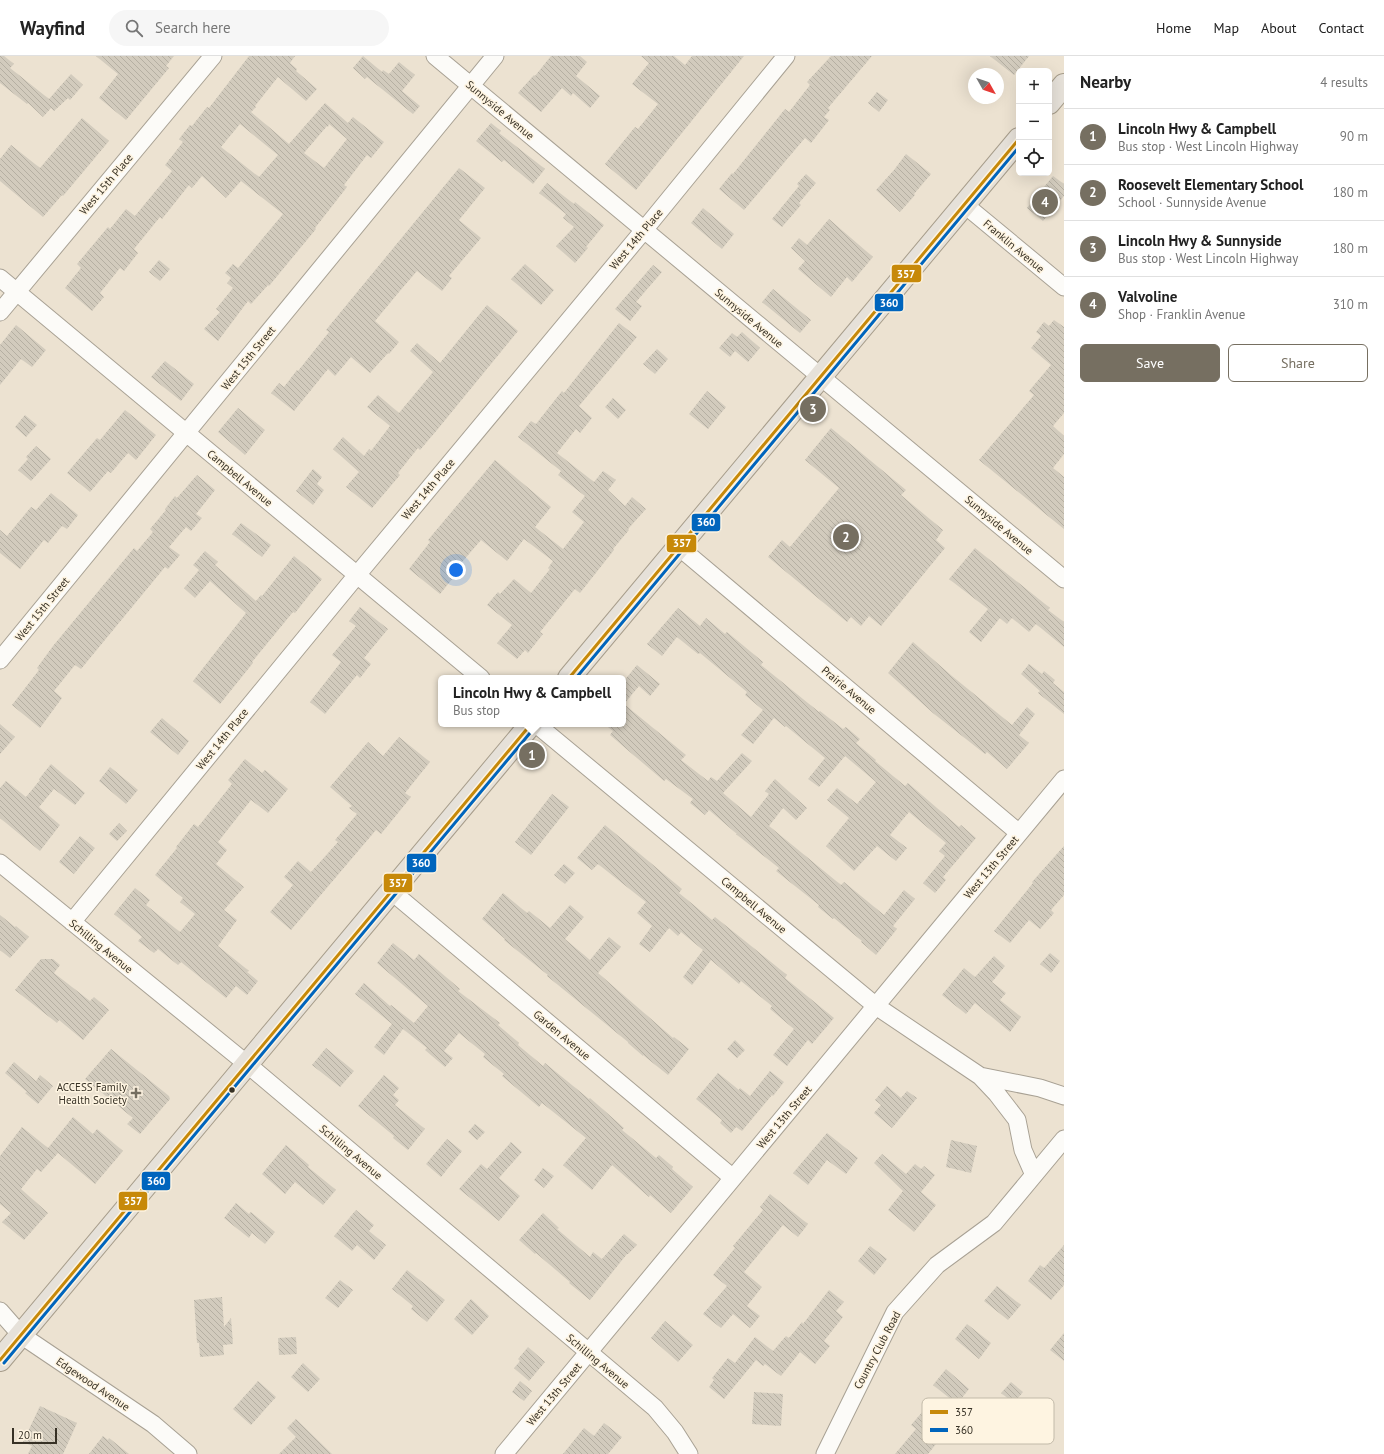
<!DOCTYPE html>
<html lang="en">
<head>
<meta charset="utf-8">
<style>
	body { margin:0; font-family:"PT Sans",sans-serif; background:#f6f6f6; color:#222 }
	.controls { position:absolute; right:12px; top:12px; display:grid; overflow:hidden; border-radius:6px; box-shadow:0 4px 16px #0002 }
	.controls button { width:36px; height:36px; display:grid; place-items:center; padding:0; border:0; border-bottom:1px solid #e0e0e0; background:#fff; color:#222; font:20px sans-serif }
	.compass { position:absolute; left:968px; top:12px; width:36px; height:36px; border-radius:50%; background:#fff; box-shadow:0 4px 16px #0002; rotate:130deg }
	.scale { position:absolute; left:12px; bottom:10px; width:45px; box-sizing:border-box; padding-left:4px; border:2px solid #373125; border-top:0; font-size:11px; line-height:14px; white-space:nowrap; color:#373125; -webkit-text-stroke:3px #fef4e1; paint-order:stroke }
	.you { position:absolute; left:456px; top:514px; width:14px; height:14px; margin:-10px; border:3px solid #fff; border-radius:50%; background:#1a73e8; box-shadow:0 0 0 6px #1a73e833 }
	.badge { display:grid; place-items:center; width:26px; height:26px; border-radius:50%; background:#766f61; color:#fff; font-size:13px; font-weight:700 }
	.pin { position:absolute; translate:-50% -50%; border:2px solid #fff; box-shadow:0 1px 4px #0006 }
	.popup { position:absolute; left:438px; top:619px; width:188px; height:52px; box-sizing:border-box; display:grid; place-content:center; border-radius:6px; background:#fff; filter:drop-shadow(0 1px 3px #0005); font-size:13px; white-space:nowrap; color:#767676 }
	.popup b { font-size:15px; color:#222 }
	.popup::after { content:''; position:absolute; left:50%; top:100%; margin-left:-8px; border:8px solid transparent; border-top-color:#fff }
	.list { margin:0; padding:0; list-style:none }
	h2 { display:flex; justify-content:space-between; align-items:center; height:52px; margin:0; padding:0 16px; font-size:17px }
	h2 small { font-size:13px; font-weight:400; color:#767676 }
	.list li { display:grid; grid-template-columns:26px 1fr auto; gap:12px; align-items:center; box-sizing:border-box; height:56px; padding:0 16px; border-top:1px solid #e0e0e0 }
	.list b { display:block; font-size:15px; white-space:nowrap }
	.list p { margin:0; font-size:13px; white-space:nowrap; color:#767676 }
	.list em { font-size:13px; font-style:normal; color:#767676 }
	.actions { display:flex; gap:8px; padding:12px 16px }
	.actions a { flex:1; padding:9px 0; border:1px solid #766f61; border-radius:6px; text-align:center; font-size:14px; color:#766f61 }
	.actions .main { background:#766f61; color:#fff }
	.icon { flex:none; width:22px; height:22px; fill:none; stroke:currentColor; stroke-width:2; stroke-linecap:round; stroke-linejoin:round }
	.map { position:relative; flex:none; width:1064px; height:1398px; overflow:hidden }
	header { display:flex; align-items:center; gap:24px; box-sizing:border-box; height:56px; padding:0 20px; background:#fff; border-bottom:1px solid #e0e0e0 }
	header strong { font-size:19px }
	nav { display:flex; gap:22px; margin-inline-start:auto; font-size:14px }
	.search { width:280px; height:36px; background:#f6f6f6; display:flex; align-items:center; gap:10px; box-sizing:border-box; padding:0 14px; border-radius:22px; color:#767676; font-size:15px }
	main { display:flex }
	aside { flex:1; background:#fff }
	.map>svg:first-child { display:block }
	.building { fill:url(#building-back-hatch); fill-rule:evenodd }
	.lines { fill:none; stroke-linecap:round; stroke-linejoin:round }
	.minor-casing { stroke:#a8a194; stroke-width:19 }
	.primary-casing { stroke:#a79d8b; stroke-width:24 }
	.minor { stroke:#fcfbf8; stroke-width:17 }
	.primary { stroke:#e6e1d9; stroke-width:22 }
	.bus-1-casing { stroke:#fef4e1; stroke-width:6 }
	.bus-2-casing { stroke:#fef4e1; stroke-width:6 }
	.bus-1 { stroke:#c78909; stroke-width:3 }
	.bus-2 { stroke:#0065bd; stroke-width:3 }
	.bus-dot { fill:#373125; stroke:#fef4e1; stroke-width:1.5 }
	.poi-dot { fill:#766f61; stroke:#fef4e1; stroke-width:1.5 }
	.labels { text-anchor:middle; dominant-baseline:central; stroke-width:3; stroke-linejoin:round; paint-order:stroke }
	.street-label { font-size:11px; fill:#373125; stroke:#fef4e1 }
	.poi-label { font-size:11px; fill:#373125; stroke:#fef4e1; text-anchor:end }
	.key { fill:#fef4e1; stroke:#c2baa9; stroke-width:1 }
	.key-label { font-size:11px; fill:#373125 }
	.line-badge { stroke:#fef4e1; stroke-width:1.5 }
	.badge-label { font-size:11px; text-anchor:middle; font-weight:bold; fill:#fff }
</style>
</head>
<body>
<header>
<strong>Wayfind</strong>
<div class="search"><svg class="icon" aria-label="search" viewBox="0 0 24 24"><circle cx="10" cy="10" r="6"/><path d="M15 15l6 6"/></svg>Search here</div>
<nav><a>Home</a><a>Map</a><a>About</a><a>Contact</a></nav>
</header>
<main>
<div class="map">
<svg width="1064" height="1398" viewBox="0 0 1064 1398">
	<defs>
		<pattern id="building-back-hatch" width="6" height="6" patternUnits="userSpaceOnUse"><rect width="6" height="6" fill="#d2cbbd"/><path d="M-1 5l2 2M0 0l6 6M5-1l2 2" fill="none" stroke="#b5afa2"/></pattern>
	</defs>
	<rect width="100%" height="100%" fill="#ece2d1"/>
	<!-- building -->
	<path class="building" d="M0,0H4L14,8L10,12L49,43L71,18L83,29L70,44L68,42L54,55L51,52L43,61L28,47L27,48L0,27Z
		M96,0H174L166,10L169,12L126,64L99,42L118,18Z
		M249,0H295L290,7L297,13L296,15L317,33L306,45L278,21L255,50L256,51L251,56L289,88L325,47L348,67L353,61L384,86L371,102L367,99L344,129L347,131L315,172L316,173L269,230L268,229L251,248L248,245L218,285L204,273L220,256L216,253L233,232L227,227L231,222L225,217L233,208L238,212L283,158L241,125L226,142L202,120L192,132L189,129L162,163L160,161L134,193L138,197L124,215L120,212L100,237L104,241L92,255L65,232L81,212L77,208L108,171L110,173L126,153L135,160L172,115L165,109L183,86L179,83L190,69L192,70L207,51L209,52ZM240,68L278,99L259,121L221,91ZM329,68L347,83L324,112L304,97L327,70L328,71Z
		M363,0L382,16L383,14L389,18L399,6L415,19L402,35L420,50L413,58L367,21L365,23L353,12Z
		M551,0H580L587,6L576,20L600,40L590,52L573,37L571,40L562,32L541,56L518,37L534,19L535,20Z
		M641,0H674L685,9L692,0H744L636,134L605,108L635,71L638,73L658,48L632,28L649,7Z
		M831,0H872L828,52L830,54L824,61L829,64L811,87L805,82L744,154L719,133L732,117L733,118L785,53L789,56L810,29L807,26Z
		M990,0H1029L1014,19Z
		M877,36L888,44L879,56L868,47Z
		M82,62L109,85L63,140L62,139L43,161L0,125V103L11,89L40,112Z
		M491,67L501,75L499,77L545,113L533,128L504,104L502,106L476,85Z
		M906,98L931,118L914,138L915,139L900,156L876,134L894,114Z
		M459,112L485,132L459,164L481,182L449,220L452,222L442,235L417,215L399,236L375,265L399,286L389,298L388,297L370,317L351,301L335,320L328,313L294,355L271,337L279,327L284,331L297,314L298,315L329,276L326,274Z
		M806,118L816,127L799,147L801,149L782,171L772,163L799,130L797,128Z
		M1053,120L1064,128V140L1043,165L1027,152Z
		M547,127L574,148L575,146L604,169L586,191L588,192L575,207L556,190L574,171L563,162L566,158L539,137Z
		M703,152L734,178L722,193L691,167Z
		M829,163L873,201L852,226L847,221L831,241L798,213L805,205L791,192L799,182L807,189Z
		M159,204L170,213L160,225L149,216Z
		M525,208L554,234L541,249L511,223Z
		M653,209L662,216L636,246L642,250L630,265L615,253Z
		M773,233L811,264L800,277L762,246Z
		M487,249L518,275L437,374L420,394L418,392L398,417L400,419L372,452L346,431L359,416L333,393L343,381L364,400L369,393L371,395L390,370L367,351L378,339L399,357L433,316L410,295L417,287L440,307Z
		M1054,264L1064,271V357L1053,370L1064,380V398L1053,412L1064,421V473L979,404L1034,339L1029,335L1051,309L1031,292L1041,280L1036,276L1044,266L1049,270Z
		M619,267L637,281L579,350L592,362L580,377L576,373L557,397L594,426L603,415L616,424L608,434L625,450L632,441L646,453L628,473L629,474L613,493L614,494L580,537L575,533L540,576L543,578L528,597L525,594L517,603L497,587L512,569L487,549L498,536L500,538L514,523L531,537L550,513L548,512L553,505L524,483L507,505L481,484L450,520L453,522L440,538L409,513L430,486L428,484L495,404L551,451L535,471L563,493L584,466L572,456L585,440L558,419L561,415L518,381L531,365L536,368L562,335L564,337Z
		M16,269L46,294L32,311L21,303L0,329V289Z
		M742,276L760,292L748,306L735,295L730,301L719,292L732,277L737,281Z
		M657,293L668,303L655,318L643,308Z
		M165,305L194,328L181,345L151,321Z
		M707,335L726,351L708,373L689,358Z
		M613,342L626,354L618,363L605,351Z
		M238,352L265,374L245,399L218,376Z
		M125,354L156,379L136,404L128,397L111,417L108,415L90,436L67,417L97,382L100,384Z
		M25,359L37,369L26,381L15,371Z
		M831,372L906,434L901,439L943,474L936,484L945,492L881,570L869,560L861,570L851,561L847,566L768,501L782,484L790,491L839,432L805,404Z
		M36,390L51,403L31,425L18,414L28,403L26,401Z
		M313,413L322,421L317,428L324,434L313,449L296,435Z
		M197,419L215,434L196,458L202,462L191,475L186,471L169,491L180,499L168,513L165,511L81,613L75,609L54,635L62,642L40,672L12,649L39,614L37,612L53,590L134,492L137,495L153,476L150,473L166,454L165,453L175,440L177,442Z
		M51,437L78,459L67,473L62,470L48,487L44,484L20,513L0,497V474L7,480L31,451L36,454Z
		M241,467L271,489L262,501L232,478Z
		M975,492L1050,552L1048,554L1064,566V591L1036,568L1029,576L1012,562L1007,568L1000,562L981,586L969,576L988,553L949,523Z
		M205,495L218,506L215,509L256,545L261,539L262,540L294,500L322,523L295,557L293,556L252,606L253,607L220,648L193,625L246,557L210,525L195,542L184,532L199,514L193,509Z
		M360,551L388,573L364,602L371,608L360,622L357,619L325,658L310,646L341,606L332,599L356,570L349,565Z
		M678,552L700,570L706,562L725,578L727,576L763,606L761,609L819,656L820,655L843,673L846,671L860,683L856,687L876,704L875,705L905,730L908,727L959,771L961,769L976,782L943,821L946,824L935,837L923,827L945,800L939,795L946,787L909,756L890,779L907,792L896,805L877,790L854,815L826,790L849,762L827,744L837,732L857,748L876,726L845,700L819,731L808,723L825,702L786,670L785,671L774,662L753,688L741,679L763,654L745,639L747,636L700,597L698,598L677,581L662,600L647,588Z
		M913,586L952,620L1012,669L1027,651L1035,658L1019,679L1029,687L1007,713L987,696L985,698L933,657L888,617Z
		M1029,608L1042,618L1044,615L1055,624L1053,627L1064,636V658L1038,637L1040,635L1021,618Z
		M637,609L660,628L650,640L639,630L624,648L686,699L681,704L708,725L711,721L717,725L742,697L752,705L723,737L751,761L769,738L765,735L775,723L807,752L796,764L783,752L769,770L841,829L844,826L884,859L904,834L915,843L893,870L897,873L876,899L861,886L862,885L834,862L833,863L818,851L819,849L776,815L779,812L736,778H737L709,754L705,759L690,747L693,743L666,723L664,725L610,679L613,675L604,668H623V626Z
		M162,662L189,685L178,699L150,676Z
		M0,668L15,681L0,698Z
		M399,681L430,706L405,737L411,741L381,778L376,774L291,874L270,856L293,829L284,821L298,805L311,816L338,786L335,784L357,758L349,752L352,750L330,731L368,686L383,700Z
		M245,703L262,717L265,714L288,733L268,757L251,744L218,786L227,794L216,808L244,831L224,854L237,864L218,890L249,915L247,916L258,925L247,939L236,930L226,942L181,906L178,909L158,893L154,897L138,885L142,881L114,858L135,832L150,844L146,849L180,876L195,858L180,846L183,842L155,819L177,792L176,791L194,768L198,771L232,728L228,724Z
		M51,708L85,737L75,749L54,733L39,751L60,769L40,795L0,762V732L6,725L26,741L40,724L39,723Z
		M110,711L138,734L126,748L99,725Z
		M552,738L569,751L531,799L515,786Z
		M119,767L127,775L117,785L109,778Z
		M605,769L682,833L679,837L712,864L715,861L745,885L787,919L785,922L834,962L812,988L808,984L787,1010L773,999L794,973L770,953L772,950L741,925L739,928L711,904L692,929L683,921L703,894L681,876L678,880L669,872L650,896L639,888L652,870L637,857L646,846L598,808L592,814L577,802Z
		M80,780L95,792L74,818L59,806Z
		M1064,790V839L1051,854L1054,857L1040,873L1029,864L1010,887L994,875L1033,827L1032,826Z
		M564,808L575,817L565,828L554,819Z
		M503,837L527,857L529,855L550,872L570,849L584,861L565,883L590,904L609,881L621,891L598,917L673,982L674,981L689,993L668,1019L643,999V1000L628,987V986L547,920L548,919L504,884L505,883L482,863Z
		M0,859L15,871L16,870L29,881L10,902L0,894Z
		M393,887L414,904L419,898L460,933L458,935L500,967L498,969L519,987L518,989L543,1010L545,1007L589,1043L590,1042L624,1072L622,1074L656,1102L659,1099L673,1111L672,1113L693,1131L671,1157L650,1139L649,1141L612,1109L592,1134L563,1109L586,1082L542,1047L539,1051L502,1020L504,1018L483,1001L485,998L459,977L444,995L453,1002L445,1011L425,994L427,992L403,973L384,999L374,991L392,968L355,938L364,927L390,950L391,949L414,967L428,950L377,907Z
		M1050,897L1060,905L1051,917L1040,908Z
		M994,900L1005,910L992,926L1006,937L1000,944L1021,961L1010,976L975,947L966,958L942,939L964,912L975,921Z
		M41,903H53L60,909L54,917L90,945L94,941L109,954L83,984L59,964L57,967L15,934Z
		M735,984L745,994L737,1002L727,993Z
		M326,992L354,1015L340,1031L312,1009Z
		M111,993L169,1040L170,1043L140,1078L127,1068L133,1062L85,1023Z
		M14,1006L36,1025L40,1019L53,1030L38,1048L25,1037L27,1036L5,1017Z
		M770,1015L784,1026L773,1040L772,1039L742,1075L736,1071L731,1077L720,1067L722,1064L696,1043L718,1017L739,1034L740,1032L750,1040Z
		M384,1019L399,1032L393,1039L399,1044L395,1049L425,1073L408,1094L393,1082L394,1080L358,1050Z
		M887,1030L901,1042L907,1035L917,1042L892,1072L874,1057L881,1049L875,1044Z
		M73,1061L93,1078L97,1073L123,1095L95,1128L58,1097L41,1116L37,1113L21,1133L48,1157L24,1184L2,1166L11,1157L0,1148V1100L22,1071L48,1092Z
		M475,1068L485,1076L477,1084L468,1076Z
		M827,1077L858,1102L846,1118L827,1104L808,1129L793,1117Z
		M447,1083L462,1095L441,1121L426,1108Z
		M951,1084L977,1090L971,1117L946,1111Z
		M511,1086L522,1096L499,1122L520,1140L499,1165L459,1133L481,1108L487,1113Z
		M286,1089L309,1109L308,1111L336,1134L323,1149L295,1126L285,1138L262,1118Z
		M882,1098L906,1118L915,1108L921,1113L924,1110L935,1119L921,1136L936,1149L914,1176L888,1154L903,1135L874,1107Z
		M543,1112L554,1120L544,1132L534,1124Z
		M770,1138L808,1168L798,1181L783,1169L744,1216L762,1231L747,1250L760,1260L750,1272L733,1258L721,1272L703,1258L727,1230L713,1219L735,1192L733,1190L763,1154L760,1151Z
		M236,1147L249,1158L251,1156L275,1176L265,1188L252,1177L249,1182L224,1162Z
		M356,1154L374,1169L369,1175L386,1189L374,1204L357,1189L352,1195L334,1180Z
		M543,1157L559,1172L557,1173L590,1201L593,1196L602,1203L624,1178L637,1189L628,1198H627L590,1244L569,1227L570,1226L536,1197L535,1198L519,1184Z
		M1064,1189V1229L1051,1244L1028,1225L1040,1209L1044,1212Z
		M870,1190L887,1203L874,1219L858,1205Z
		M407,1214L445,1244L427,1266L411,1253L413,1250L392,1233Z
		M340,1224L353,1234L338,1252L325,1242Z
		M997,1230L1021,1249L1008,1264L984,1245Z
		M829,1234L844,1246L836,1255L843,1261L824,1285L830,1290L815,1308L800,1296L781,1320L765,1308L763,1310L756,1304L724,1343L709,1331L714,1324L712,1322L728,1302L735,1307L755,1281L773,1295L786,1280L789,1282L802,1266L803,1268Z
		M222,1241L224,1271L231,1262L233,1288L223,1289L224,1299L200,1301L199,1287H197L194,1244Z
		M471,1243L489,1260L472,1279L454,1263Z
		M665,1265L693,1289L678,1306L651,1282Z
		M967,1268L991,1287L979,1303L955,1283Z
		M1064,1277V1305L1050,1294Z
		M296,1281L297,1298L279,1299L278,1282Z
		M528,1291L545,1306L529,1325L514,1312L520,1305L518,1303Z
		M303,1307L320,1323L308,1336L291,1321Z
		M946,1313L969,1333L957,1348L933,1329Z
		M258,1325L276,1341L251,1369L233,1353Z
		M520,1325L532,1335L524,1345L512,1336Z
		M1011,1326L1023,1336L1014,1347L1001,1337Z
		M754,1336L783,1338L781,1370L752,1368Z
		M40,1350L77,1367L63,1398H28L32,1390L23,1386Z
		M924,1354L948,1373L928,1398H895L916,1373L911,1369Z
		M296,1363L332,1398H279L296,1381L287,1372Z
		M604,1367L622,1381L608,1398H563L584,1372L594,1380Z
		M103,1380L108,1384L109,1382L129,1398H89Z"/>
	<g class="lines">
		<defs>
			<path id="minor" d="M435,0L1064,523
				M965,149L1064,231
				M0,222L481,622
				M0,256L213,0
				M679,491L1019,777
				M0,604L495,0
				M536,668L876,950L980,1020L1040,1032L1064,1040
				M0,807L247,1008L655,1352L675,1376L689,1398
				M391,835L733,1122
				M72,866L357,519L644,174L786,0
				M980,1020L997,1038L1017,1064L1023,1094L1034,1119
				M0,1255L21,1279L153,1368L188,1398
				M504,1398L1064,723
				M825,1398L895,1256L937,1209L994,1167L1064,1083"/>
			<path id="primary" d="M1049,47L1064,29
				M569,622L1019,83
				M0,1304L531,668"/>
		</defs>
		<!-- minor casing -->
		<use href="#minor" class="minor-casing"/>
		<!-- primary casing -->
		<use href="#primary" class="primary-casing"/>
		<!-- minor -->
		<use href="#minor" class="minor"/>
		<!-- primary -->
		<use href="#primary" class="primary"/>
		<defs>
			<path id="bus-1" d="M569,622L1019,83
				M0,1304L531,668"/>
			<path id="bus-2" d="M576,622L1019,91
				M4,1307L535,671"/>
		</defs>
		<!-- bus-1 casing -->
		<use href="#bus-1" class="bus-1-casing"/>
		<!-- bus-2 casing -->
		<use href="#bus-2" class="bus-2-casing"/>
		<!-- bus-1 -->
		<use href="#bus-1" class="bus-1"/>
		<!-- bus-2 -->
		<use href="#bus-2" class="bus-2"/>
	</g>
	<!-- markers -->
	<circle class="bus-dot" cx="232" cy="1034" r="3.5"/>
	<path class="poi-dot" d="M134 1031h4v4h4v4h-4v4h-4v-4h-4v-4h4z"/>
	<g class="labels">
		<!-- street labels -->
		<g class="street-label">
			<text transform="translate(500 54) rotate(40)">Sunnyside Avenue</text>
			<text transform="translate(106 128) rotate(-50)">West 15th Place</text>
			<text transform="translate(636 183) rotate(-50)">West 14th Place</text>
			<text transform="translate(1014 190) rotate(40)">Franklin Avenue</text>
			<text transform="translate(749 262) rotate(40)">Sunnyside Avenue</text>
			<text transform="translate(248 302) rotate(-51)">West 15th Street</text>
			<text transform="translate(240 422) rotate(40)">Campbell Avenue</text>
			<text transform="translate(428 433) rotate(-50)">West 14th Place</text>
			<text transform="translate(999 469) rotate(40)">Sunnyside Avenue</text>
			<text transform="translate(42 553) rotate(-51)">West 15th Street</text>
			<text transform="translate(849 634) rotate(40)">Prairie Avenue</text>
			<text transform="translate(222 683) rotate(-51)">West 14th Place</text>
			<text transform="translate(991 811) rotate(-50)">West 13th Street</text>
			<text transform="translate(754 849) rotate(40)">Campbell Avenue</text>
			<text transform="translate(101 890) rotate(39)">Schilling Avenue</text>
			<text transform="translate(562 979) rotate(40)">Garden Avenue</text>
			<text transform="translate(784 1061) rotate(-50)">West 13th Street</text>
			<text transform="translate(351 1096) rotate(40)">Schilling Avenue</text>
			<text transform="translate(877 1294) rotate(-62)">Country Club Road</text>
			<text transform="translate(598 1305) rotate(40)">Schilling Avenue</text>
			<text transform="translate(93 1328) rotate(34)">Edgewood Avenue</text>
			<text transform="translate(554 1338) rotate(-50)">West 13th Street</text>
		</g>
		<!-- poi labels -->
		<g class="poi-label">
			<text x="127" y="1031">ACCESS Family<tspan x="127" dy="13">Health Society</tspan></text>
		</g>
	</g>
	<!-- legend -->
	<rect x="922" y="1342" width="132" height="46" rx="6" class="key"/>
	<rect x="930" y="1354" width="18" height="4" fill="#c78909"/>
	<rect x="930" y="1372" width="18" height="4" fill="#0065bd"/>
	<g class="key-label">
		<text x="955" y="1360">357</text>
		<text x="955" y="1378">360</text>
	</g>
	<g class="line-badge">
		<rect x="891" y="208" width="31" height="19" rx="4" fill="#c78909"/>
		<rect x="874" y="237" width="30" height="19" rx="4" fill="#0065bd"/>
		<rect x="691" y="457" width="30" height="19" rx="4" fill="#0065bd"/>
		<rect x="666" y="478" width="31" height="19" rx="4" fill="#c78909"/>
		<rect x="406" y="797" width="31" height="20" rx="4" fill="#0065bd"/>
		<rect x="383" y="817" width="30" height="20" rx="4" fill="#c78909"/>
		<rect x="141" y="1115" width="30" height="20" rx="4" fill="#0065bd"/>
		<rect x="118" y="1135" width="30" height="20" rx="4" fill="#c78909"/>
	</g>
	<g class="badge-label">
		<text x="906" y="222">357</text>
		<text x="889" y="251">360</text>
		<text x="706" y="470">360</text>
		<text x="682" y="491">357</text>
		<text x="421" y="811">360</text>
		<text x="398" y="831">357</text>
		<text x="156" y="1129">360</text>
		<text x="133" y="1149">357</text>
	</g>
</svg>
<div class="controls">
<button>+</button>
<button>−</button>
<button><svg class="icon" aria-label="locate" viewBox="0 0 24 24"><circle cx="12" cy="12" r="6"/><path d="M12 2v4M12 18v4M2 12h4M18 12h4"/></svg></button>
</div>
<svg class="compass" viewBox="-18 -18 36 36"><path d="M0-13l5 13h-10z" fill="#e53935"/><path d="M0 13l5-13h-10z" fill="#767676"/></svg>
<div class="scale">20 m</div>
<div class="you"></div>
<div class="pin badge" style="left:532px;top:699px">1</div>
<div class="popup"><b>Lincoln Hwy &amp; Campbell</b>Bus stop</div>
<div class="pin badge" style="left:846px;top:481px">2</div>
<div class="pin badge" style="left:813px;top:353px">3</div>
<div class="pin badge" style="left:1045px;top:146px">4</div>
</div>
<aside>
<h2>Nearby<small>4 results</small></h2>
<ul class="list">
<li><span class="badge">1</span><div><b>Lincoln Hwy &amp; Campbell</b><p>Bus stop · West Lincoln Highway</p></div><em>90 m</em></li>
<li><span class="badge">2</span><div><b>Roosevelt Elementary School</b><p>School · Sunnyside Avenue</p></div><em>180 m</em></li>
<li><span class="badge">3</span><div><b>Lincoln Hwy &amp; Sunnyside</b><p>Bus stop · West Lincoln Highway</p></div><em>180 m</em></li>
<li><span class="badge">4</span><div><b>Valvoline</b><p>Shop · Franklin Avenue</p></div><em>310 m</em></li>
</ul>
<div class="actions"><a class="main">Save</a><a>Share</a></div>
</aside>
</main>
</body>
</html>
